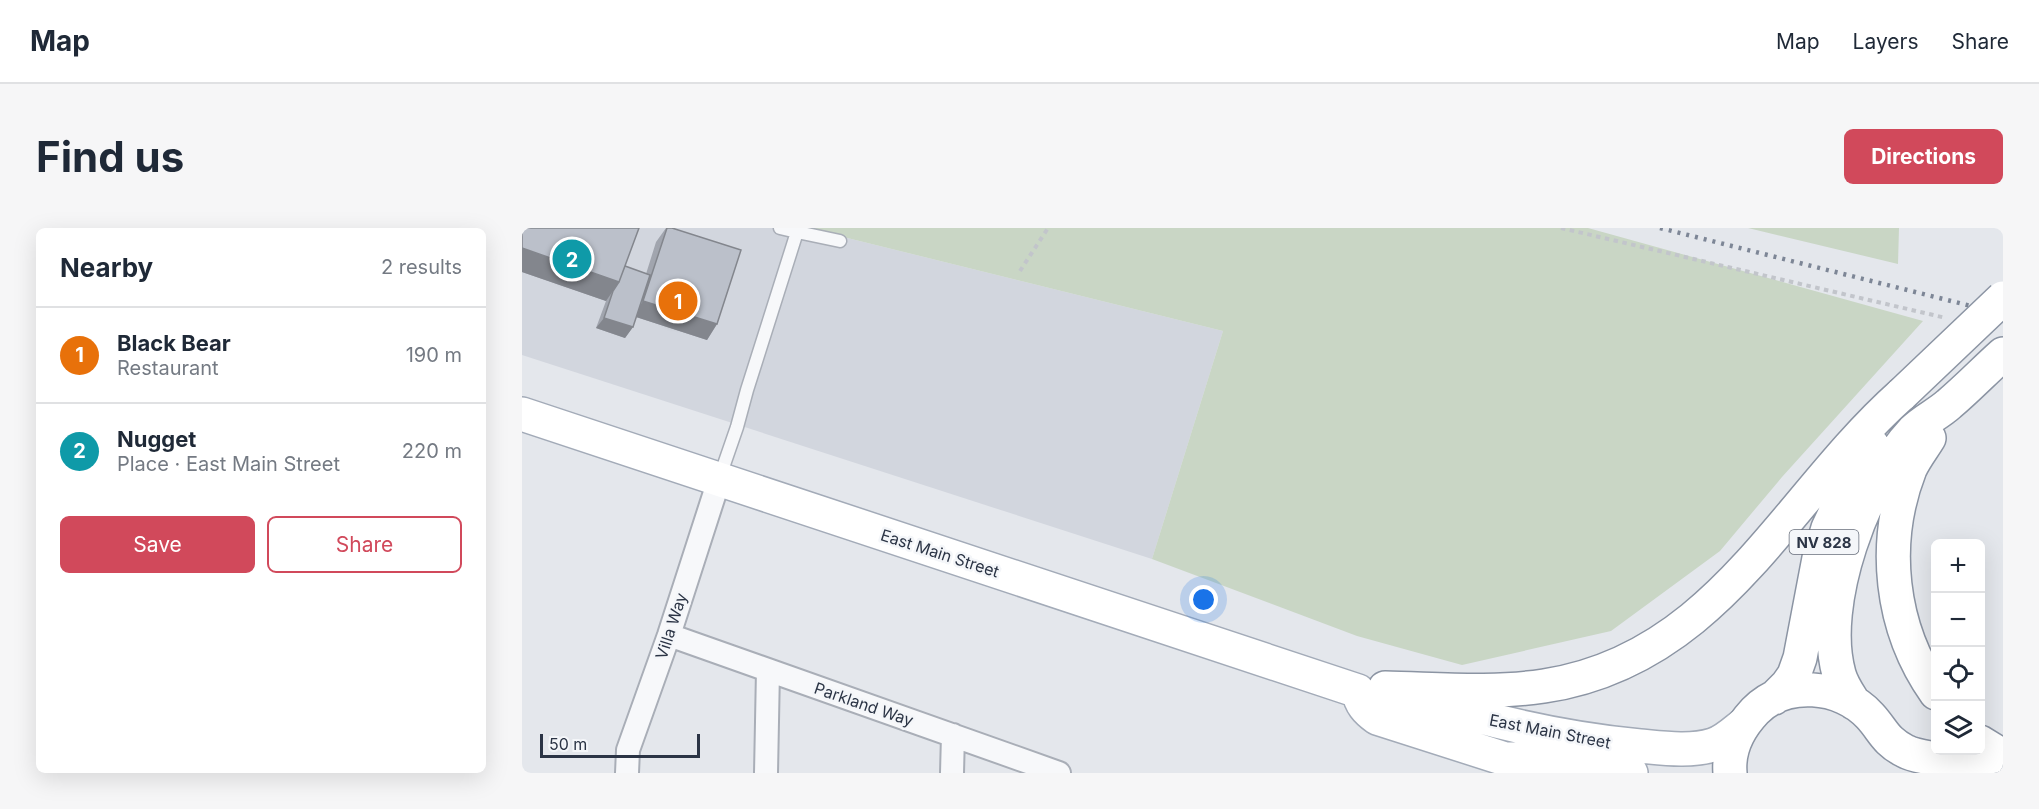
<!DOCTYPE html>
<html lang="en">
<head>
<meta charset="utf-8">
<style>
	body { margin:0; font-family:Inter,sans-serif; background:#f6f6f7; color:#1f2937 }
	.controls { position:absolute; right:18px; bottom:18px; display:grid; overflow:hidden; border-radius:9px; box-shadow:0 6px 24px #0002 }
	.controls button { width:54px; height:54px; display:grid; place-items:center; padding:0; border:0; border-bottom:2px solid #e0e1e3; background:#fff; color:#1f2937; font:30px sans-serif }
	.scale { position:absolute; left:18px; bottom:15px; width:160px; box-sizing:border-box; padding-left:6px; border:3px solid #2b3445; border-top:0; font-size:16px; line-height:21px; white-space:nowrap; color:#2b3445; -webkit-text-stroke:4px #f4f6f9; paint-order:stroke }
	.you { position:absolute; left:682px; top:372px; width:21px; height:21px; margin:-15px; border:4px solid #fff; border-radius:50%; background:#1a73e8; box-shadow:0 0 0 9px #1a73e833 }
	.badge { display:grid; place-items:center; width:39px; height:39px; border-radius:50%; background:#d1495b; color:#fff; font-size:20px; font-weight:700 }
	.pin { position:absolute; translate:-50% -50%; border:3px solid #fff; box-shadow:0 2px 6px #0006 }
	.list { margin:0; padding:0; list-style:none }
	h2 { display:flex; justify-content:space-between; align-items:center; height:78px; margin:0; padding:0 24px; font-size:26px }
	h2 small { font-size:20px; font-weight:400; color:#747a83 }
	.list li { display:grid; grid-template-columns:39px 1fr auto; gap:18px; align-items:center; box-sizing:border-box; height:96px; padding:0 24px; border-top:2px solid #e0e1e3 }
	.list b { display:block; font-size:22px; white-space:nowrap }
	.list p { margin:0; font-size:20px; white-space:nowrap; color:#747a83 }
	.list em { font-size:20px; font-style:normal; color:#747a83 }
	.actions { display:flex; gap:12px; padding:18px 24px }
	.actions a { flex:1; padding:14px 0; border:2px solid #d1495b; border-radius:9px; text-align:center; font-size:21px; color:#d1495b }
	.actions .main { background:#d1495b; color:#fff }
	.icon { flex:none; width:33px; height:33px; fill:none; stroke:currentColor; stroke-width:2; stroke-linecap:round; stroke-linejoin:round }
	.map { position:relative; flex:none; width:1481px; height:545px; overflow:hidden; border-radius:9px }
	header { display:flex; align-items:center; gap:36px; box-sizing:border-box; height:84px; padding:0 30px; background:#fff; border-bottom:2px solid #e0e1e3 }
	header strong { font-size:28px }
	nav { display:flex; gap:33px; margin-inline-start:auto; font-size:21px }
	.intro { display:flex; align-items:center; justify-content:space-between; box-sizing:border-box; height:144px; padding:0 36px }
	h1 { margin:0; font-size:42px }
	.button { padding:15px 27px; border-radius:9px; background:#d1495b; color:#fff; font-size:21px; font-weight:700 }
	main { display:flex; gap:36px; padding:0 36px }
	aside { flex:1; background:#fff; border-radius:9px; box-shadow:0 6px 24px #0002 }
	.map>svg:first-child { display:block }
	.built { fill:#d2d6de }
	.green { fill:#c9d6c5 }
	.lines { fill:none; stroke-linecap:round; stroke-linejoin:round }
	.lane-casing { stroke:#a9aeb7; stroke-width:15 }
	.street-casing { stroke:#a9aeb7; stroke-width:26 }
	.primary-casing { stroke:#a3abb8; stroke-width:36 }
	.highway-casing { stroke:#8b94a3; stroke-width:36 }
	.path { stroke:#c2c5cb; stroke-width:4; stroke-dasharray:4.5 4.5; stroke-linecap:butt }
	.lane { stroke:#f7f8fa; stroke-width:12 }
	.street { stroke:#f7f8fa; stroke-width:22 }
	.primary { stroke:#fff; stroke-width:33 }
	.highway { stroke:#fff; stroke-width:33 }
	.rail { stroke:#7d8696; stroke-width:4.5; stroke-dasharray:3 6; stroke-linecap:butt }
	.highway-bridge-casing { stroke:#8b94a3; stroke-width:36; stroke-linecap:butt }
	.highway-bridge { stroke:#fff; stroke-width:33 }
	.wall { fill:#a1a5ae }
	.shaded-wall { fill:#83868d }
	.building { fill:#bbc0ca; stroke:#83868d; stroke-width:1.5 }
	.labels { text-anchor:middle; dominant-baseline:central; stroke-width:5; stroke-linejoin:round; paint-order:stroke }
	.shield { fill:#f4f6f9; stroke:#676e7b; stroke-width:1.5 }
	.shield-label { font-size:15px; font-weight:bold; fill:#2b3445 }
	.street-label { font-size:16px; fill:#2b3445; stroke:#f4f6f9 }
</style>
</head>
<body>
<header>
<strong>Map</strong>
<nav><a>Map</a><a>Layers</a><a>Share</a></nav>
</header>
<div class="intro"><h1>Find us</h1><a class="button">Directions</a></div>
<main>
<aside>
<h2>Nearby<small>2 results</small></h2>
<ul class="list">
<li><span class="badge" style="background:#e8710a">1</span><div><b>Black Bear</b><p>Restaurant</p></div><em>190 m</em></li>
<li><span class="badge" style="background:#0f9aa8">2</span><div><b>Nugget</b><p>Place · East Main Street</p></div><em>220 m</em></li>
</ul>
<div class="actions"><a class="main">Save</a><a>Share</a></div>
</aside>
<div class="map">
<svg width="1481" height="545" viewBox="0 0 1481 545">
	<rect width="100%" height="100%" fill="#e4e7ec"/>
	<!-- built -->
	<path class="built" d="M0,0H285L701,103L630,331L0,127Z"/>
	<!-- green -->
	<path class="green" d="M285,0H1066L1401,93L1260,249L1198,323L1089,403L940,437L835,408L630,331L701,103Z
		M1226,0H1377L1376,36Z"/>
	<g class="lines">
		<defs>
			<path id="lane" d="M275,4L318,13
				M197,251L215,199L225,162L275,4L258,0"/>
			<path id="street" d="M147,407L537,545
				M105,545L106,522L147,407L197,252
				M244,545L246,442
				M430,545L431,507"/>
			<path id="primary" d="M0,186L836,463
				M836,463C839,476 844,482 855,490L983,531H1010L1043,537L1109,545
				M876,464C955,491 1034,510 1118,518C1140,520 1169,524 1191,517C1203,513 1211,505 1221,497"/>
			<path id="highway" d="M1407,210C1401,220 1393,230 1388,241C1359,315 1368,400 1414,465
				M863,460C916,461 970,466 1022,458C1196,432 1262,271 1380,166
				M1252,470L1265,457L1272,447L1278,430L1297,330L1306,300L1328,254L1350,217
				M1332,475C1326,465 1320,457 1317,446C1297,376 1342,255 1391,203C1402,192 1416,186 1427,176C1446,160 1463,142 1481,126
				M1458,514L1481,528
				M1208,545C1206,522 1217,500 1233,483C1263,452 1319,456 1348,488C1361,502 1363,513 1383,523C1392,528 1404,529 1414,531C1433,536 1452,540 1471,545"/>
		</defs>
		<!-- lane casing -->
		<use href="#lane" class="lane-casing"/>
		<!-- street casing -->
		<use href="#street" class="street-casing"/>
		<!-- primary casing -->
		<use href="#primary" class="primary-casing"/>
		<!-- highway casing -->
		<use href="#highway" class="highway-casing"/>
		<!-- path -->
		<path class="path" d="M1039,0L1424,90
			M498,43L526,0"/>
		<!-- lane -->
		<use href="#lane" class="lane"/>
		<!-- street -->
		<use href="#street" class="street"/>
		<!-- primary -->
		<use href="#primary" class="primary"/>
		<!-- highway -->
		<use href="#highway" class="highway"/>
		<!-- rail -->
		<path class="rail" d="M1138,0L1481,86"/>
		<defs>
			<path id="highway-bridge" d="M1380,166L1481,70"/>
		</defs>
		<!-- highway-bridge casing -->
		<use href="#highway-bridge" class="highway-bridge-casing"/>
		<!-- highway-bridge -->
		<use href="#highway-bridge" class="highway-bridge"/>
	</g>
	<!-- wall -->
	<path class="wall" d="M144,0H150L195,96L185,112L114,89L111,99L103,110L74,100L84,73L0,44L103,38L124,46L134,14Z"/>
	<!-- shaded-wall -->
	<path class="shaded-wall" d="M0,20L97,54L84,73L0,44Z
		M121,73L195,96L185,112L111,88Z
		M82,90L111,99L103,110L74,100Z"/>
	<!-- building -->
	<path class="building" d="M0,0H117L97,54L0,20Z
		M145,0H150L219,22L195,96L121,73Z
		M103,38L128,47L111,99L82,90L91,63L97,54Z"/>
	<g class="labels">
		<!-- shield labels -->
		<rect class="shield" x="1267.5" y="302" width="69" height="24" rx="4.5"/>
		<g class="shield-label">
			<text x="1302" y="314">NV 828</text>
		</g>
		<!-- street labels -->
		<g class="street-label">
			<text transform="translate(418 325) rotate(18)">East Main Street</text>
			<text transform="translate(149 398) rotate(-72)">Villa Way</text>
			<text transform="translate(342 476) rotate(19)">Parkland Way</text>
			<text transform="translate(1028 503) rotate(11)">East Main Street</text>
		</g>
	</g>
</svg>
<div class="controls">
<button>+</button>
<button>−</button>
<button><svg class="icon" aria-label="locate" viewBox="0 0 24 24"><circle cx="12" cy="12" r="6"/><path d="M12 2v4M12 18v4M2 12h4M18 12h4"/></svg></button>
<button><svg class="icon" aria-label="layers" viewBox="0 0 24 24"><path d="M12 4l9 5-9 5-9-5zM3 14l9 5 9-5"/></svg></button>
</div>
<div class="scale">50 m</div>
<div class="you"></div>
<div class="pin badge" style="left:156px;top:73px;background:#e8710a">1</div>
<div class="pin badge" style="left:50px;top:31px;background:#0f9aa8">2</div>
</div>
</main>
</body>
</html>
